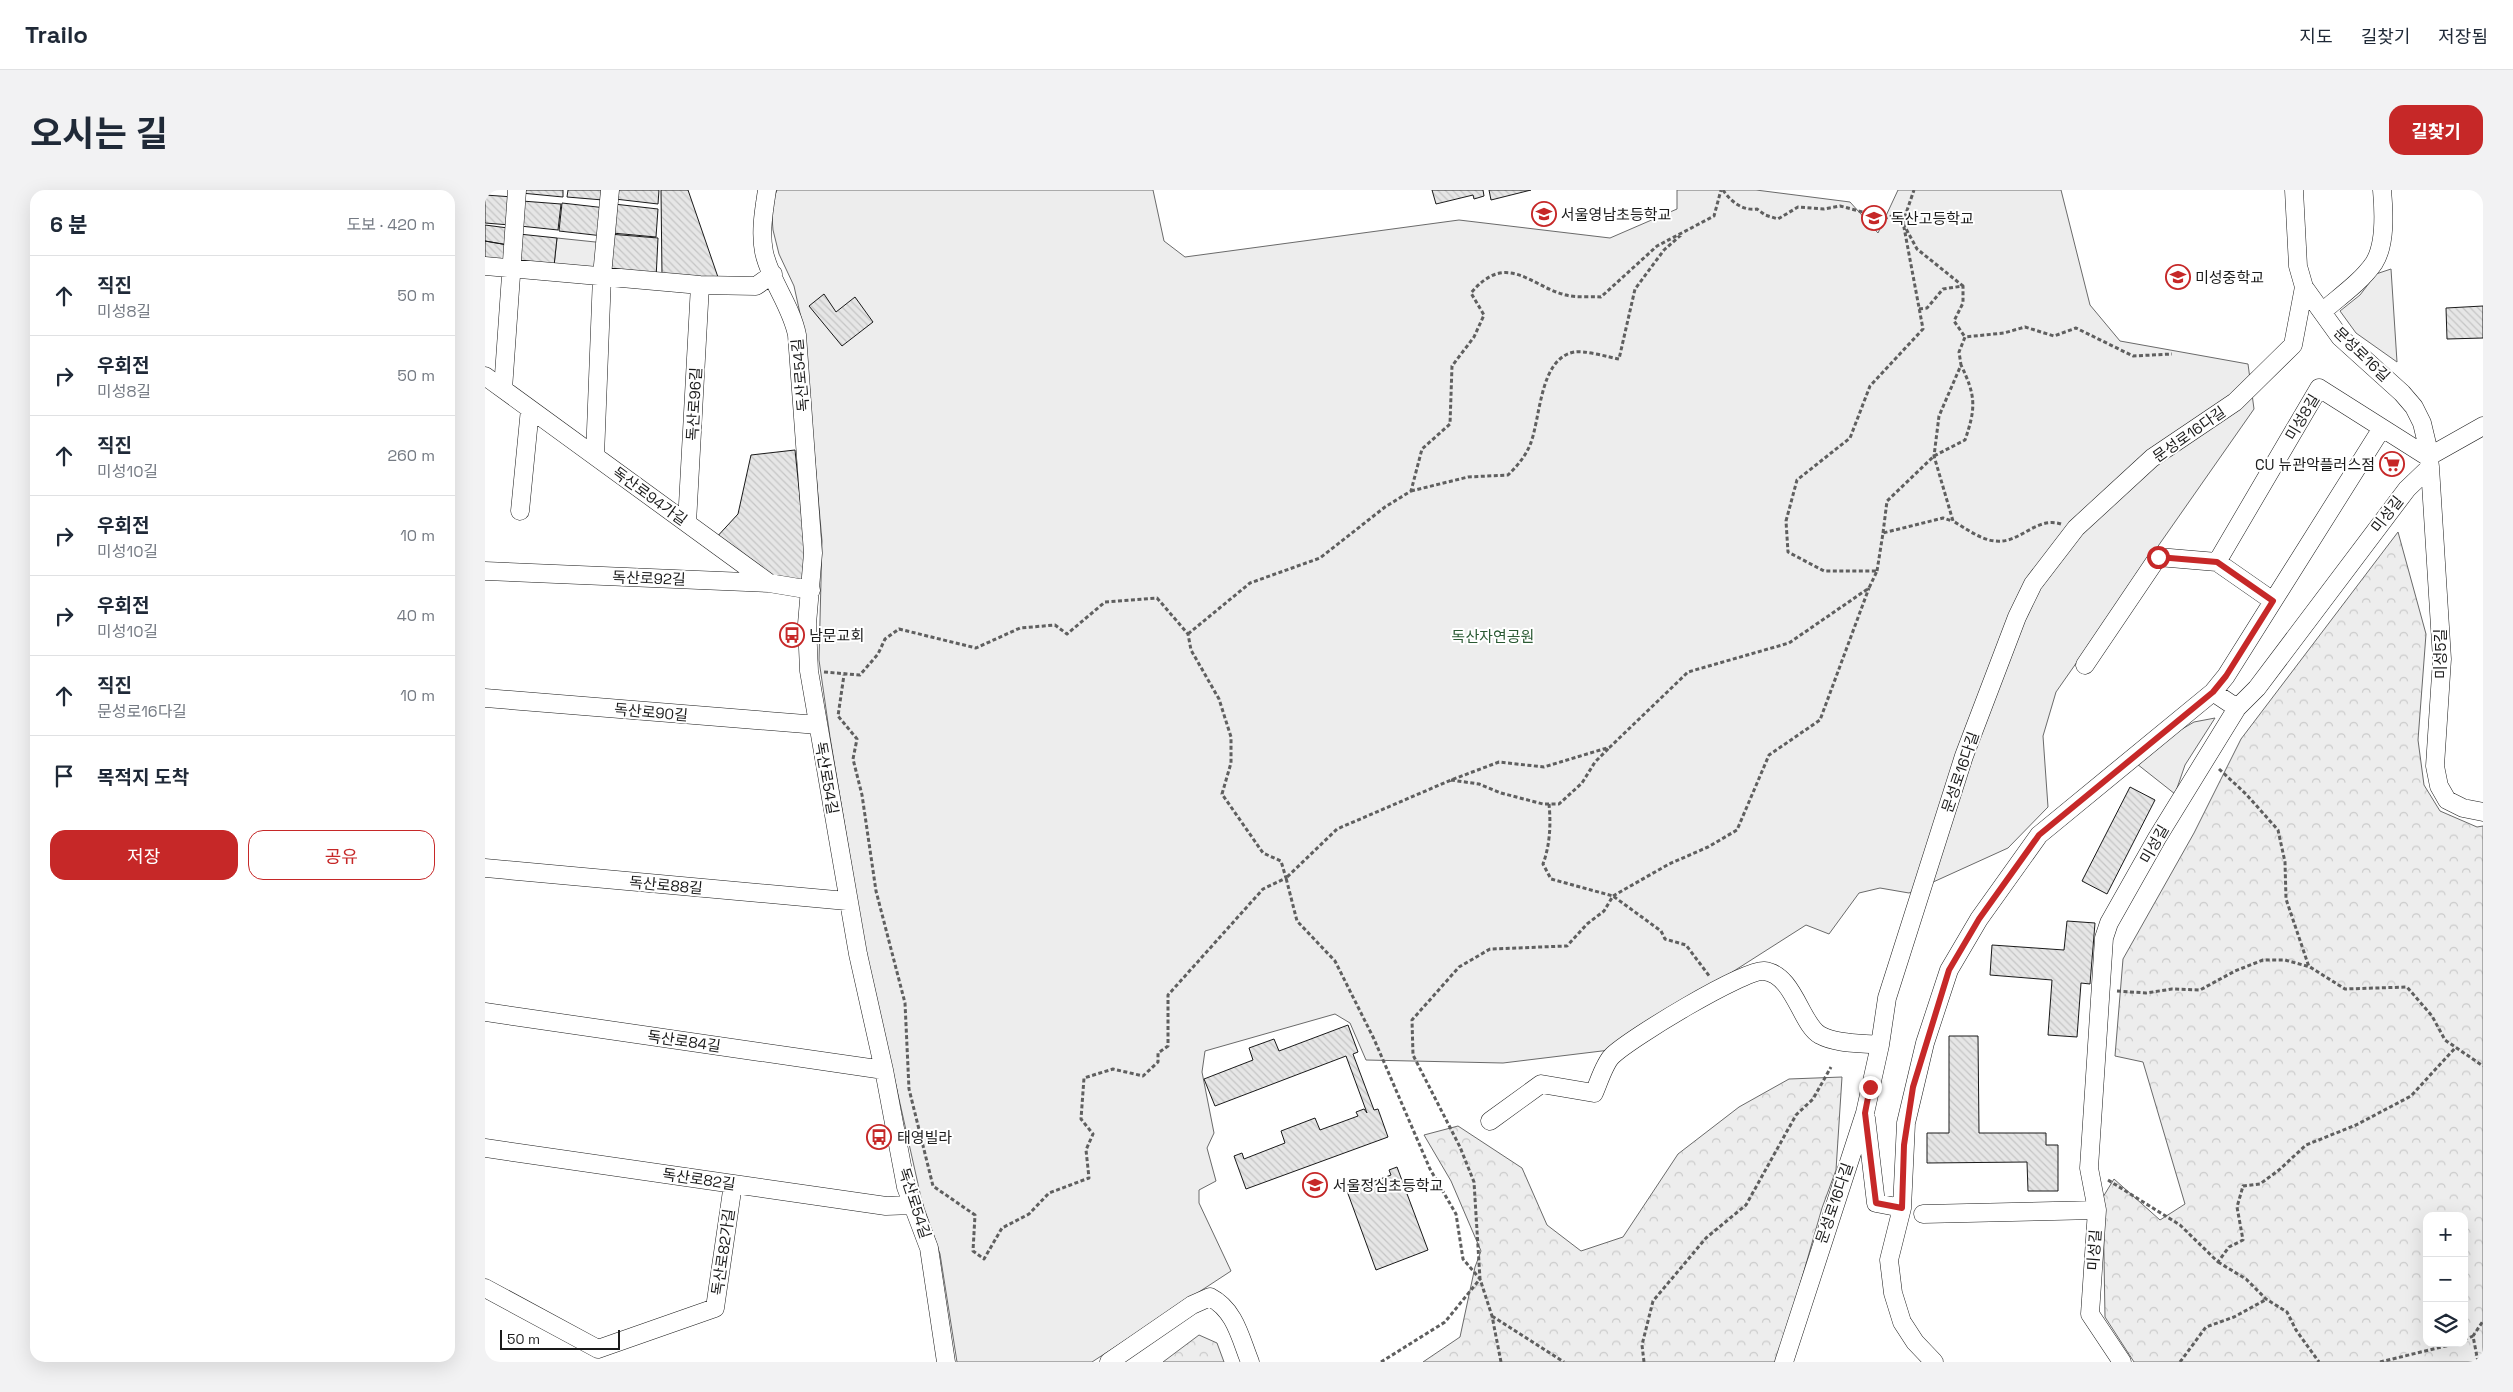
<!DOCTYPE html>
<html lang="ko">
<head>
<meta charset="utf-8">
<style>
	body { margin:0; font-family:"Space Grotesk","Noto Sans KR",sans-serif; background:#f2f2f3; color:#1f2937 }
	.controls { position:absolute; right:15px; bottom:15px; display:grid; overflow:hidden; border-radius:10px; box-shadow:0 5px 20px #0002 }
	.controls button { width:45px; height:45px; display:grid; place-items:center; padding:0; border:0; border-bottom:1px solid #e0e1e3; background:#fff; color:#1f2937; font:25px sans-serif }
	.scale { position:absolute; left:15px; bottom:12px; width:120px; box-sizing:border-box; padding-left:5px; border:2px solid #1a1a1a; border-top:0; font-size:14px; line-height:18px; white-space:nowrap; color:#1a1a1a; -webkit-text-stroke:4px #fff; paint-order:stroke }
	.stop { position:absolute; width:15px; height:15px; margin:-11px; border:4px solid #c62828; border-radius:50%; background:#fff }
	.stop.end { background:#c62828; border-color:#fff; box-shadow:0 1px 5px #0008 }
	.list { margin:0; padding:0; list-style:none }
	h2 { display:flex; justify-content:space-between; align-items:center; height:65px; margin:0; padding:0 20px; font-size:21px }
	h2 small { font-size:16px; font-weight:400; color:#747a83 }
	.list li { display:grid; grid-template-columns:32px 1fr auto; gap:15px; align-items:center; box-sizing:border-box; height:80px; padding:0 20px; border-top:1px solid #e0e1e3 }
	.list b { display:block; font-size:19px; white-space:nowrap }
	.list p { margin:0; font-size:16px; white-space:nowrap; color:#747a83 }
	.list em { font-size:16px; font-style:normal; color:#747a83 }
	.actions { display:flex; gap:10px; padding:15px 20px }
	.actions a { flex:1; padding:11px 0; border:1px solid #c62828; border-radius:15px; text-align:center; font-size:18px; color:#c62828 }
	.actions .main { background:#c62828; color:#fff }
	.icon { flex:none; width:28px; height:28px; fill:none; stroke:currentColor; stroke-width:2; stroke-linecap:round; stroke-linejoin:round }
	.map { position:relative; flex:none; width:1998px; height:1172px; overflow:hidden; border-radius:15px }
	header { display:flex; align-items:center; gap:30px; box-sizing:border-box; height:70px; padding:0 25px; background:#fff; border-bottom:1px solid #e0e1e3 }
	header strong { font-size:24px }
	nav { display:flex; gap:28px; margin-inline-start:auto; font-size:18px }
	.intro { display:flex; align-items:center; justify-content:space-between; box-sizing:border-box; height:120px; padding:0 30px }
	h1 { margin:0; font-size:35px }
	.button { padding:12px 22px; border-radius:15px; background:#c62828; color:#fff; font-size:18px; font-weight:700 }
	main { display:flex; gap:30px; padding:0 30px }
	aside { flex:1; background:#fff; border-radius:15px; box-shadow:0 5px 20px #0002 }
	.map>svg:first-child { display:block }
	.forest { fill:url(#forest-crowns); stroke:#6a6a6a; fill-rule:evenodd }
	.built { fill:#ededed; stroke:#6a6a6a }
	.building { fill:url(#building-back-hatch); stroke:#1a1a1a }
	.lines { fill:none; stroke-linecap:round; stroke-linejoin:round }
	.minor-casing { stroke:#1a1a1a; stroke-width:19 }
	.path { stroke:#5f5f5f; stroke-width:3; stroke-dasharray:4 2.5; stroke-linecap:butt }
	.minor { stroke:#fff; stroke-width:18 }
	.route { stroke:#c62828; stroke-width:6 }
	.labels { text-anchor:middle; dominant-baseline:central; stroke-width:4; stroke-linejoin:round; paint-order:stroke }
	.poi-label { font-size:15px; fill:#1a1a1a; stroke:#fff; text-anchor:start }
	.street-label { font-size:15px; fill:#1a1a1a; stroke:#fff }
	.park-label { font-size:15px; fill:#2b5a34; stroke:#fff }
</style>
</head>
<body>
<header>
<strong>Trailo</strong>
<nav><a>지도</a><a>길찾기</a><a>저장됨</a></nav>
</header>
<div class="intro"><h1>오시는 길</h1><a class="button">길찾기</a></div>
<main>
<aside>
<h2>6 분<small>도보 · 420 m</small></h2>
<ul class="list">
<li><svg class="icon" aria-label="ahead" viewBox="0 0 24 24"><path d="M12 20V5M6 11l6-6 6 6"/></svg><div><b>직진</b><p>미성8길</p></div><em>50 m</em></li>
<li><svg class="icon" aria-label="right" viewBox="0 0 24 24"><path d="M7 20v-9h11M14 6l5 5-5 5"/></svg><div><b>우회전</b><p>미성8길</p></div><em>50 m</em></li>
<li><svg class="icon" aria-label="ahead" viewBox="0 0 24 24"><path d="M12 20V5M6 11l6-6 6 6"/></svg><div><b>직진</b><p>미성10길</p></div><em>260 m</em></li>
<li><svg class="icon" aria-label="right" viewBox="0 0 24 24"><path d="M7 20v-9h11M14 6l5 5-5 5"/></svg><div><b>우회전</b><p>미성10길</p></div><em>10 m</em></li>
<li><svg class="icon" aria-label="right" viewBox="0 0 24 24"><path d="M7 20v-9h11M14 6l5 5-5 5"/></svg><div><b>우회전</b><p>미성10길</p></div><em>40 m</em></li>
<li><svg class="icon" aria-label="ahead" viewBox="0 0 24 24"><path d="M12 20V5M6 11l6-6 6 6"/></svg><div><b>직진</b><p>문성로16다길</p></div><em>10 m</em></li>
<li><svg class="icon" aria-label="arrive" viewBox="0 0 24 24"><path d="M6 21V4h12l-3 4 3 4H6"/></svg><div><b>목적지 도착</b></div></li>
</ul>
<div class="actions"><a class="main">저장</a><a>공유</a></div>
</aside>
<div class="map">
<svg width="1998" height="1172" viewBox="0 0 1998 1172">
	<defs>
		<pattern id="forest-crowns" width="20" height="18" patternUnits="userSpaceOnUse" patternTransform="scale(1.25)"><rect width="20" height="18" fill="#ededed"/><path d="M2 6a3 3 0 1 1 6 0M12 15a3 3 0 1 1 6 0" fill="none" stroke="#cbcbcb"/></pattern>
		<pattern id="building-back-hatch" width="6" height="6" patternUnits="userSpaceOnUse" patternTransform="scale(1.25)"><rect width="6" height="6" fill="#e6e6e6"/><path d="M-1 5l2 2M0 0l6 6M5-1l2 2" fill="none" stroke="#c5c5c5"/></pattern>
	</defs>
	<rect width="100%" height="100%" fill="#fff"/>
	<!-- forest -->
	<path class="forest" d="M1913,342L1941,444L1933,550L1939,595L1955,621L1992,637L1998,636V1172H1649L1620,1127L1618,1007L1629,989L1675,1030L1700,1014L1658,872L1630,866L1638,769L1709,643L1756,549ZM1942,1026H1979V1153H1942Z
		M1357,887L1351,980L1337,1018L1293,1172H938L975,1147L990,1077L996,1061L966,991L939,945L973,936L1037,978L1062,1035L1096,1061L1138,1047L1193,964L1254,917L1304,889Z
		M714,1145L732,1153L739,1172H678Z"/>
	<!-- built -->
	<path class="built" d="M292,0H668L679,51L700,67L974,30L1125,48L1192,19V0H1271L1365,12L1393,43L1413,0H1576L1605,115L1635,151L1763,174L1769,219L1571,502L1558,546L1563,617L1523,658L1424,703L1395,698L1374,703L1344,744L1321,735L1125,860L1018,873L881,870L865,833L850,824L720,861L717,882L729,943L722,958L731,991L714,1000V1013L746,1081L607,1172H472L455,1064L437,1012L379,752L345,547L334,470L337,351L318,137L309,96L294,64L288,40L286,15Z
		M72,48L120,53L117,86L69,76Z
		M1906,79L1912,172L1871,143L1855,121L1875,105L1891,84Z
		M1730,528L1700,575L1690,604L1652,574L1675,552L1709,532Z"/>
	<!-- building -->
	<path class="building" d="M37,0H78V7L36,3Z
		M83,0H119L118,10L82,7Z
		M131,0H174L173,14L130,9Z
		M176,0H203L235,93L177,86Z
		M947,0H998L999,6L989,9L988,5L951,14Z
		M1004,0H1046L1006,10Z
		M0,5L28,7L25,35L0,33Z
		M37,11L76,14L73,40L35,36Z
		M77,13L121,18L118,46L74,41Z
		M129,14L173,19L171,47L127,43Z
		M0,35L23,38V55L0,51Z
		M34,44L72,48L69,76L31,71Z
		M124,44L173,48L171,89L130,85L121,76Z
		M0,51L23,55V67L14,75L0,74Z
		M339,104L351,122L370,107L388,132L357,156L324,116Z
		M1998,116V148L1962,149L1961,118Z
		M310,260L320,356L318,392L284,390L229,350L253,324L266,265Z
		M1645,597L1670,610L1622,704L1597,691Z
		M1582,731L1610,733L1605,794L1596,793L1592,847L1563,845L1567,790L1505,785L1507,755L1579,760Z
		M863,835L873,862L868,864L889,920L893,919L903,947L761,999L749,966L757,963L759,969L800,953L796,941L830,928L835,940L873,926L871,922L879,919L882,923L861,866L730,916L719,889L768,870L764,858L789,849L794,861Z
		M1464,846H1493L1494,943H1561V955H1573V1001H1543L1542,972L1442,973V943H1464Z
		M912,977L943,1060L891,1080L862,1001L906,985L904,980Z"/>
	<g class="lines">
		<defs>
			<path id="minor" d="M282,0C279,20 275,42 279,62C285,91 306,115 312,145L328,363L322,434L324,481L373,764L399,880L421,997L444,1058L461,1172
				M0,76L215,95L271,96L288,84
				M1837,122C1854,107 1876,92 1889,73C1901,54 1899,22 1897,0
				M0,186L284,393
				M18,199L32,0
				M110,266L117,86L125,0
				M1943,267L1998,236
				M1945,277L1957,469L1950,576L1954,596L1962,610L1978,618L1998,622
				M35,321L45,219
				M202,333L215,95
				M1732,372L1788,411
				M0,381L284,393L326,400
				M1600,475L1673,367L1732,372L1834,198L1943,267
				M1728,502L1741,486L1897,238
				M0,508L333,535
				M0,678L362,711
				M0,822L399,880
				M1381,928L1391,1013L1417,1018
				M1005,931L1056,894L1109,903C1114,892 1119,874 1127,866C1144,849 1259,779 1279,781C1309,784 1316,835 1335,845C1351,854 1376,853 1395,855
				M0,958L401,1016L429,1015
				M1438,1024L1612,1020
				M0,1098L113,1159L230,1118L248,994
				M624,1172L707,1115L725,1107C750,1120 755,1147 765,1172
				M1299,1172L1380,923L1395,855L1402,808L1479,566L1532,427L1548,394L1591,338L1667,268L1750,212L1808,155L1819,97
				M1449,1172L1430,1152L1417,1132L1408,1103L1404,1070L1417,1018L1421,933L1440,853L1464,780L1494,729L1554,645L1728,502L1752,518
				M1637,1172L1605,1124L1612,1020L1604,978L1619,748L1624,733L1672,648L1752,518L1772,498L1922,299L1945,277L1942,254L1937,233L1929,217L1917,203L1855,147L1819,97L1813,76L1809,0"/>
		</defs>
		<!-- minor casing -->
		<use href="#minor" class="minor-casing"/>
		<!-- path -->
		<path class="path" d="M1238,0C1246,12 1258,21 1272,19L1280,25L1293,29L1313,17L1339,19L1355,16L1401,28L1413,24L1432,59L1478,96
			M1434,119L1442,118L1458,99L1478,96V113L1469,131L1480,147
			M926,301L983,287L1023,285C1032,276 1040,267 1045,255C1056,228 1054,169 1089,162C1099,160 1123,167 1134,169L1150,99L1179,60L1196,45
			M1576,334C1551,326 1535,354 1510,351C1496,350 1480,338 1468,331L1449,266L1454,226L1476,175L1474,162L1480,147L1519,143L1540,137L1569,146L1591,138L1648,166L1687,164
			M1398,343L1402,311L1449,266L1480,250C1491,218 1491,206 1476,175
			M1392,381L1398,343L1458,328L1467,331
			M703,444L765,393L835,368L900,317L926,301L937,259L965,234L967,176L989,147L999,125L986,103C1022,60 1046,97 1081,105C1091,108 1105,106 1116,107L1172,56L1229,26L1236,0
			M339,482L375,485L393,464L400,449L414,439L491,458L535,438L570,435L582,444L620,412L672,408L703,444L706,460L734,509L746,547V573L737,604L778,663L796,671L801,688L778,699L683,805V856L673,863V872L658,886L628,879L599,888L596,929L608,944L601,960L604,988L564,1003L544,1024L517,1038L499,1069L488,1061L490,1025L448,996L424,899L420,813L391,701L377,605L368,569L372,549L353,526L359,485
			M1734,579L1761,604L1793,640L1800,672L1801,709L1824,777
			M966,590L994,594L1016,603L1058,614H1074L1097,593L1110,572L1124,558
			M1064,614C1066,634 1065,655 1058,674L1066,689L1128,706L1176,741L1180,749L1201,755L1225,787
			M1632,801L1661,803L1687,799L1715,800L1750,781L1778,770H1800L1825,777L1860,799L1922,797L1947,826L1960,850L1998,876
			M1623,990L1695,1035L1733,1072L1744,1057L1758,1050L1752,1017L1758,996L1775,994L1794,980L1821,955L1871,935L1926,906L1971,857
			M1733,1072L1761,1089L1781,1109L1802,1122L1811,1140L1834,1172
			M1007,1126L1079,1172
			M1979,1150L1988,1146
			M896,1172L960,1132L995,1089L989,992L975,957L928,865L927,830L974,777L1005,759L1082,756L1102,734L1119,721L1128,706L1184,674L1223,657L1252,640L1284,565L1335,530L1384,398
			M1016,1172L1007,1126L995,1089L978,1069L971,1024L945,979L889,849L850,771L812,731L801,688L852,639L966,590L1014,572L1059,577L1125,557L1203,482L1304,453L1384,398L1392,381H1339L1303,362L1301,331L1312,290L1365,248L1385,196L1438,139L1418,32L1429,0
			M1159,1172L1157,1155L1168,1111L1221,1048L1261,1015L1311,925L1328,909L1346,877
			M1695,1172L1721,1137L1749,1127L1782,1109
			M1895,1172L1973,1153
			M1993,1172L1988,1146L1998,1131"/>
		<!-- minor -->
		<use href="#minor" class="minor"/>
	</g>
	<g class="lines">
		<!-- route -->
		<path class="route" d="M1385,897L1380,923L1391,1013L1417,1018L1419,955L1428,897L1464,780L1494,729L1554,645L1728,502L1741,486L1788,411L1732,372L1673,367"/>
	</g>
	<!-- icons -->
	<defs>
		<symbol id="school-ring" viewBox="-11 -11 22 22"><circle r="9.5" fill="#fff" stroke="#c62828" stroke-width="1.5"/><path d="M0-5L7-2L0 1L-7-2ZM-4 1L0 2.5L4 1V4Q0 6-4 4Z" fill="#c62828"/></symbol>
		<symbol id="supermarket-ring" viewBox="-11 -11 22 22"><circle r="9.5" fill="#fff" stroke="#c62828" stroke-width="1.5"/><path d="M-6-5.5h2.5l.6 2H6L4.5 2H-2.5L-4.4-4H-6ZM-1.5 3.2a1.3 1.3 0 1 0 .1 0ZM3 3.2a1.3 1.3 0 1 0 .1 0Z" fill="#c62828"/></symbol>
		<symbol id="bus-ring" viewBox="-11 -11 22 22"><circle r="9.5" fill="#fff" stroke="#c62828" stroke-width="1.5"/><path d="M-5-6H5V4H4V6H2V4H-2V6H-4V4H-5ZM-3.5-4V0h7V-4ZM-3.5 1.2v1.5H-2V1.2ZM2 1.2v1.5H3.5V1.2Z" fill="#c62828"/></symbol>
	</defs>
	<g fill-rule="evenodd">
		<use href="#school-ring" x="1045" y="10" width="28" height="28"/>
		<use href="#school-ring" x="1375" y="14" width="28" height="28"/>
		<use href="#school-ring" x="1679" y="73" width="28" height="28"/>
		<use href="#supermarket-ring" x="1893" y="260" width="28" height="28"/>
		<use href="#bus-ring" x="293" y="431" width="28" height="28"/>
		<use href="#bus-ring" x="380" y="933" width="28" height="28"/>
		<use href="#school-ring" x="816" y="981" width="28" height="28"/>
	</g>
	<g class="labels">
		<!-- poi labels -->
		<g class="poi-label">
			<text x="1076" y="24">서울영남초등학교</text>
			<text x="1406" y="28">독산고등학교</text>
			<text x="1710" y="87">미성중학교</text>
			<text x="1890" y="274" text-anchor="end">CU 뉴관악플러스점</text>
			<text x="324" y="445">남문교회</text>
			<text x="412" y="947">태영빌라</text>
			<text x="848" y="995">서울정심초등학교</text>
		</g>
		<!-- street labels -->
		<g class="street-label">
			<text transform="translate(1877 164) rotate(44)">문성로16길</text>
			<text transform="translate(315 185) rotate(-95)">독산로54길</text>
			<text transform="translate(209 214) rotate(-87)">독산로96길</text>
			<text transform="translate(1817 227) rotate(-59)">미성8길</text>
			<text transform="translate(1704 244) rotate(-35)">문성로16다길</text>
			<text transform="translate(165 306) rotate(36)">독산로94가길</text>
			<text transform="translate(1902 324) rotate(-52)">미성길</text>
			<text transform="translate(164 388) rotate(2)">독산로92길</text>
			<text transform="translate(1955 464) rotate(-90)">미성5길</text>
			<text transform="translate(166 522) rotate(5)">독산로90길</text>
			<text transform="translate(1475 582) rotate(-71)">문성로16다길</text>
			<text transform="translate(342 588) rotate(80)">독산로54길</text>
			<text transform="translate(1669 654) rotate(-60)">미성길</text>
			<text transform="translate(181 695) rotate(5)">독산로88길</text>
			<text transform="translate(199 851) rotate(8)">독산로84길</text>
			<text transform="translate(214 989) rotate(8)">독산로82길</text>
			<text transform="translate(430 1013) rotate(72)">독산로54길</text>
			<text transform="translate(1349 1013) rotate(-71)">문성로16다길</text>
			<text transform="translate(1609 1060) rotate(-86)">미성길</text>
			<text transform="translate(238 1062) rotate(-82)">독산로82가길</text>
		</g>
		<!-- park labels -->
		<g class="park-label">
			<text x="1008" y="446">독산자연공원</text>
		</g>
	</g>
</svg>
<div class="controls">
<button>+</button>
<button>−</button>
<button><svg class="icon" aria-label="layers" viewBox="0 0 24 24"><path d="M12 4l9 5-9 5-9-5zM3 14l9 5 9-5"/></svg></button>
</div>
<div class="scale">50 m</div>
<div class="stop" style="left:1673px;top:367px"></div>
<div class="stop end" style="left:1385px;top:897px"></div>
</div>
</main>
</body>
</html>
